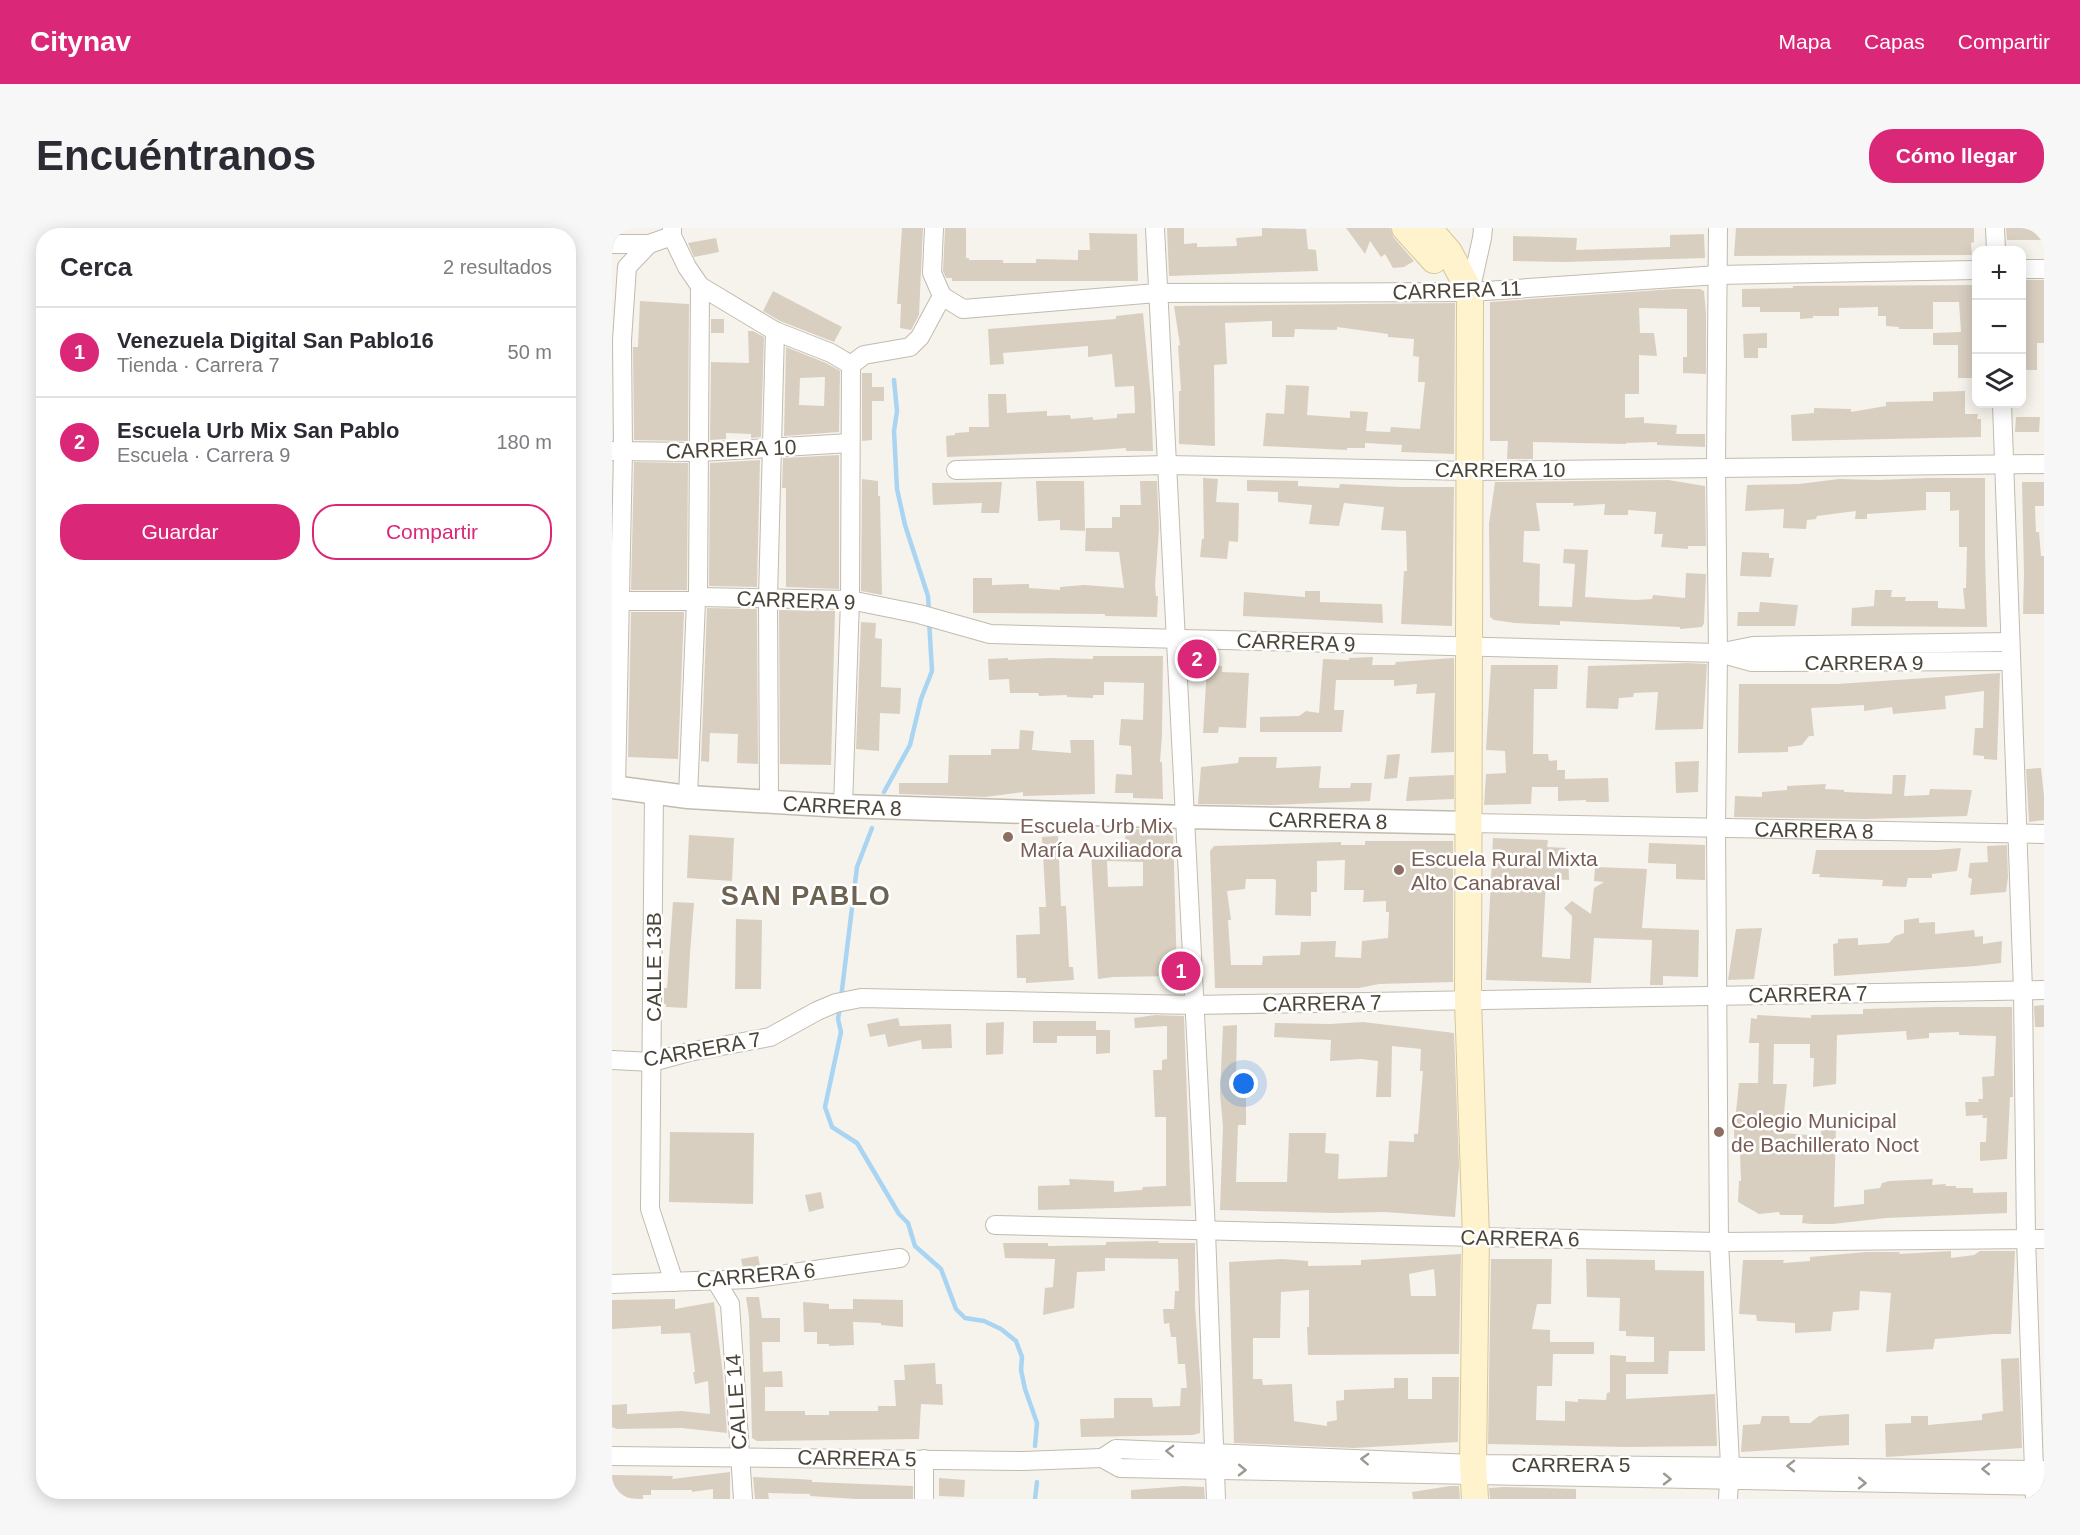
<!DOCTYPE html>
<html lang="es">
<head>
<meta charset="utf-8">
<style>
	body { margin:0; font-family:Helvetica,sans-serif; background:#f7f7f7; color:#2b2b33 }
	.controls { position:absolute; right:18px; top:18px; display:grid; overflow:hidden; border-radius:12px; box-shadow:0 3px 15px #0003 }
	.controls button { width:54px; height:54px; display:grid; place-items:center; padding:0; border:0; border-bottom:2px solid #e1e1e2; background:#fff; color:#2b2b33; font:30px sans-serif }
	.you { position:absolute; left:632px; top:856px; width:21px; height:21px; margin:-15px; border:4px solid #fff; border-radius:50%; background:#1a73e8; box-shadow:0 0 0 9px #1a73e833 }
	.badge { display:grid; place-items:center; width:39px; height:39px; border-radius:50%; background:#db2777; color:#fff; font-size:20px; font-weight:700 }
	.pin { position:absolute; translate:-50% -50%; border:3px solid #fff; box-shadow:0 2px 6px #0006 }
	.list { margin:0; padding:0; list-style:none }
	h2 { display:flex; justify-content:space-between; align-items:center; height:78px; margin:0; padding:0 24px; font-size:26px }
	h2 small { font-size:20px; font-weight:400; color:#7c7c81 }
	.list li { display:grid; grid-template-columns:39px 1fr auto; gap:18px; align-items:center; box-sizing:border-box; height:90px; padding:0 24px; border-top:2px solid #e1e1e2 }
	.list b { display:block; font-size:22px; white-space:nowrap }
	.list p { margin:0; font-size:20px; white-space:nowrap; color:#7c7c81 }
	.list em { font-size:20px; font-style:normal; color:#7c7c81 }
	.actions { display:flex; gap:12px; padding:18px 24px }
	.actions a { flex:1; padding:14px 0; border:2px solid #db2777; border-radius:24px; text-align:center; font-size:21px; color:#db2777 }
	.actions .main { background:#db2777; color:#fff }
	.icon { flex:none; width:33px; height:33px; fill:none; stroke:currentColor; stroke-width:2; stroke-linecap:round; stroke-linejoin:round }
	.map { position:relative; flex:none; width:1432px; height:1271px; overflow:hidden; border-radius:24px }
	header { display:flex; align-items:center; gap:36px; box-sizing:border-box; height:84px; padding:0 30px; background:#db2777; color:#fff }
	header strong { font-size:28px }
	nav { display:flex; gap:33px; margin-inline-start:auto; font-size:21px }
	.intro { display:flex; align-items:center; justify-content:space-between; box-sizing:border-box; height:144px; padding:0 36px }
	h1 { margin:0; font-size:42px }
	.button { padding:15px 27px; border-radius:24px; background:#db2777; color:#fff; font-size:21px; font-weight:700 }
	main { display:flex; gap:36px; padding:0 36px }
	aside { flex:1; background:#fff; border-radius:24px; box-shadow:0 3px 15px #0003 }
	.map>svg:first-child { display:block }
	.lines { fill:none; stroke-linecap:round; stroke-linejoin:round }
	.stream { stroke:#a9d4f2; stroke-width:4.5 }
	.building { fill:#d8cfc1; fill-rule:evenodd }
	.minor-casing { stroke:#c2bbae; stroke-width:20 }
	.tertiary-casing { stroke:#c2bbae; stroke-width:25 }
	.secondary-casing { stroke:#d6c79b; stroke-width:28 }
	.minor { stroke:#fff; stroke-width:18 }
	.tertiary { stroke:#fff; stroke-width:22 }
	.secondary { stroke:#fff3cd; stroke-width:26 }
	.oneway { stroke:#9c9892 }
	.education-dot { fill:#8d6e63; stroke:#fff; stroke-width:2 }
	.labels { text-anchor:middle; dominant-baseline:central; stroke-width:5; stroke-linejoin:round; paint-order:stroke }
	.street-label { font-size:21px; fill:#4b4439; stroke:#fff }
	.education-label { font-size:21px; fill:#785e54; stroke:#fff; text-anchor:start }
	.district-label { font-size:27px; font-weight:bold; letter-spacing:1.5px; fill:#6e6250; stroke:#fff }
</style>
</head>
<body>
<header>
<strong>Citynav</strong>
<nav><a>Mapa</a><a>Capas</a><a>Compartir</a></nav>
</header>
<div class="intro"><h1>Encuéntranos</h1><a class="button">Cómo llegar</a></div>
<main>
<aside>
<h2>Cerca<small>2 resultados</small></h2>
<ul class="list">
<li><span class="badge">1</span><div><b>Venezuela Digital San Pablo16</b><p>Tienda · Carrera 7</p></div><em>50 m</em></li>
<li><span class="badge">2</span><div><b>Escuela Urb Mix San Pablo</b><p>Escuela · Carrera 9</p></div><em>180 m</em></li>
</ul>
<div class="actions"><a class="main">Guardar</a><a>Compartir</a></div>
</aside>
<div class="map">
<svg width="1432" height="1271" viewBox="0 0 1432 1271">
	<rect width="100%" height="100%" fill="#f6f3ec"/>
	<g class="lines">
		<!-- stream -->
		<path class="stream" d="M282,152L285,183L282,203L285,261L293,297L316,368L317,384
			M272,564L298,517L309,471L320,443L317,392
			M229,770L245,639L260,600
			M228,779L226,791L229,804L213,879L220,899L245,915L287,986L296,995L303,1018L329,1041L344,1081L353,1090L372,1093L389,1101L404,1113L410,1129L409,1142L413,1161L425,1195L423,1218
			M423,1271L425,1254"/>
	</g>
	<!-- building -->
	<path class="building" d="M290,0H311L307,87L299,102L288,100L289,76H285Z
		M333,0H354V30H357V32H391V35H424V31L466,32V22H478L477,5L525,6L526,53H340V50H334L331,43Z
		M555,0H572V16L585,15V19L625,18L624,10L650,8V0L694,1L696,21L704,22L706,43L557,48Z
		M734,0H778L782,10L802,33L792,39L781,40L773,26L769,29L758,13L753,26Z
		M1124,0H1362V14L1359,15L1360,27L1122,28Z
		M1394,0H1432V12H1395Z
		M1092,6L1093,30L953,34L901,33V8L965,10L964,22L1058,19V7Z
		M104,10L107,24L82,29L76,15Z
		M1410,52H1432V115H1425V142H1410Z
		M1365,57V150H1346V117H1321V105L1349,104L1347,74H1321V101H1287V99L1274,98V88H1266V79L1227,80V88H1201V90L1188,91V84H1148V79H1130V61L1181,60V58Z
		M1062,61H1088L1092,63L1094,86V146L1071,145V129H1075V81L1027,80L1028,105H1042L1045,128L1027,127V166H1013V190L1032,189V195L1065,197L1064,206H1093V219L1045,217V214L1014,215V216L921,214V231H895L896,213H878V74Z
		M161,63L230,99L222,114L168,93L151,83Z
		M28,73L77,76L76,213L22,212L21,119H26Z
		M843,75L842,226L789,224L790,217L753,215V220H735V222L651,218L654,185L672,186L674,157L697,158L695,187L738,190V183L756,184L754,203L778,204L779,199L808,201L813,154H806L807,129L801,128L802,111L776,109V106L725,99V102L683,101L682,109H660V93L613,95L615,136L602,137L603,218L567,216V163H569L566,118L568,117L562,78Z
		M531,85L539,170L541,223H514V220L461,224L335,229L334,208L343,207V205L357,204V199H377L376,166H394L395,185L435,183V188L458,187L459,191L481,189V192L505,190V186L523,185L522,158L503,159L500,126L476,129V118L391,125L392,136L378,137L376,101L504,91V88Z
		M99,91H112V105H99Z
		M136,103H141L152,109L149,209L139,210V206L114,205V211L98,212L99,134L137,135Z
		M1155,105V120H1146V130H1132L1131,106Z
		M174,119L214,135L228,143L227,204L172,208ZM213,149L212,178L187,177L188,150Z
		M250,145H260V159H272V173H260V212L250,213Z
		M1353,163V186H1366L1365,191H1369V209L1180,213L1179,187L1202,185V180L1239,181V184L1274,178V174L1321,173V164Z
		M1404,189H1428L1427,204H1403Z
		M227,227V361L174,359V260H170L171,230Z
		M148,232L145,359L97,358L98,235Z
		M22,234L76,235L75,362H19Z
		M591,250L606,251L604,274L627,275L626,314L617,313L615,331L588,329L590,311H592Z
		M1315,250H1373V328L1375,399L1239,398L1240,380L1262,378L1263,362H1280L1279,369H1294L1293,373H1326V380L1353,381L1351,360H1354L1355,319H1347V282L1338,283V264H1314V282L1255,286V291H1243L1244,283L1205,288L1204,291L1195,292L1194,301L1171,300L1172,281L1133,283L1135,257L1187,256L1227,251L1267,252Z
		M250,251L266,253V268H268L270,367L249,363Z
		M635,252L686,253V258L727,260L728,256L788,259H842L840,398L789,396L792,343H795L794,303L769,302L772,279L732,275L727,298L697,296L700,277L666,274V264L635,263Z
		M1056,252L1093,258L1094,318H1076V321L1049,319L1051,306H1042L1044,284L1016,282V287H992L993,276L961,278L962,275H924L928,303H912L911,334L928,336L927,378L960,379L963,336L951,335L952,321L976,322L973,369L1023,372L1040,371L1041,367L1073,370L1074,345L1094,346L1092,395L1090,399L1068,401V399L948,393V397L903,395L882,392L878,389L877,296L883,254Z
		M424,253H472L473,303L448,302V292L426,293Z
		M528,253H545L547,301L543,357L544,368H546L545,389L493,388V386L361,385V350H380V357L417,356V360L448,362V359L472,357L512,360L507,324L473,323L474,300H500V289H508V277H529Z
		M390,254L387,285H369L370,275L321,277L320,255Z
		M1410,254H1432V278H1423L1424,304H1427L1429,328H1432V386H1411L1412,347Z
		M1130,324L1157,325V330H1162L1159,349L1128,348Z
		M693,363H708V374L770,376L771,395L631,388L632,364L693,369Z
		M1148,374L1186,377L1183,398H1125L1126,384H1147Z
		M95,380L145,381L146,536L125,535L126,506L98,505L97,534L89,533Z
		M167,382L223,383L219,537L168,536Z
		M19,384H72L66,531L16,529Z
		M249,394L264,395L263,410L270,411L269,459L289,460L288,486L268,485L267,523L244,521Z
		M481,428H551L550,507L548,534H550L551,571L521,570V565H503L504,546L520,547L519,518L507,517L509,491L531,492L532,455L492,454V467H481V470L455,469V467L427,468L426,465H398L397,451L377,452L376,431L396,430V432L438,430L481,431Z
		M761,429L760,437H783L784,434L842,430V524L819,525L823,465L804,466L805,456L782,458V452H724L722,482H732L730,504H648V489L687,488L694,483L707,485L711,431L737,432V430Z
		M1075,435L1095,436L1091,501L1043,502L1046,464L1022,465L1021,469L1007,470L1006,481L974,480L976,438Z
		M879,437H946L945,461H922L921,526H936L937,533L945,532V542H953V551L996,550L997,574H974V572L946,573V559H920L919,576L872,577L874,546L894,545L893,523L874,522Z
		M595,438H610V444L637,445L634,500L607,499L606,505H591Z
		M1388,445L1385,532L1372,531V528L1361,527L1363,500H1371L1372,463L1333,468L1334,481L1281,486L1280,479L1252,483V477L1199,480L1202,508H1197L1190,517L1176,519V524L1126,525L1127,456H1225Z
		M408,502L422,503L420,522L459,525L458,512H482L483,566L411,568V564L373,569L287,566V555H336L337,527H379V521H407Z
		M788,526L785,550L772,551L775,527Z
		M627,529H665L664,540L709,538L707,560H738L739,555H760L758,573L659,577L586,576L589,539L626,535Z
		M1087,533L1086,564L1064,565L1063,534Z
		M1429,540L1432,568V592L1417,594L1414,541Z
		M842,547V571L794,573L797,549Z
		M1281,547H1294L1292,568L1317,567L1318,561L1360,562L1355,588L1254,591L1122,589L1123,568L1150,569V564L1175,562V558L1214,556L1213,561L1232,562V564L1280,566Z
		M513,601L561,602L565,748L501,749L486,751L479,623L514,622ZM495,633L531,634V658L496,659Z
		M77,607L122,610L120,653L75,650Z
		M446,608L449,678H454L457,739H461L462,752L414,755V750H405L404,707L428,706L427,679H434L430,609Z
		M881,610L936,612L935,619L956,620L957,652L934,651L930,729L958,731L960,688L952,680L960,673L979,686L982,660L992,654L982,653L983,639L1035,641L1030,700L1087,702L1086,749L1051,748V757H1038L1040,712L982,710L979,755L874,752Z
		M753,613H841V754L767,756L747,760H603L598,623L602,618L729,614V617H753ZM733,632L732,662H752L751,674L774,673V684H777L776,710L750,713L749,730L723,729L724,713L689,714L688,727L651,728L650,737H619L616,692H619L615,663L633,661L634,651H662L664,652L663,687L699,688V664H705V633Z
		M1037,615L1093,617V652L1064,651V636L1036,635Z
		M1395,617L1396,649L1394,664L1358,667L1360,651L1356,649L1358,635L1376,634L1375,618Z
		M1349,620L1345,643L1320,646V650H1296L1294,659L1270,658L1271,652L1207,649L1208,646H1200L1204,622H1324Z
		M61,674L82,675L78,725L75,780L54,779V776H52V760H55Z
		M1307,690V695L1323,694V706L1362,702L1363,709L1371,708V716L1390,713L1389,735L1364,738L1222,748L1221,716L1226,715V711L1246,710V717L1277,715L1283,708L1292,705V692Z
		M124,691L150,692L149,761H123Z
		M1150,700L1142,751L1116,752L1124,701Z
		M1432,777V799H1423L1422,778Z
		M1325,779H1400L1401,869H1398L1395,931L1368,933V914H1374L1375,890H1370L1371,887L1354,888L1353,874H1367L1366,871H1371L1370,849L1382,848L1384,808L1347,807V804L1317,805V810L1295,812L1294,803L1225,807L1224,856L1201,859L1202,830H1198V816H1162L1161,856H1175L1170,905L1209,908V898L1224,896L1222,979L1252,976V962L1268,960L1270,955L1277,953L1321,951L1320,957L1334,956L1333,958H1344V960H1361V965L1395,964V985L1274,990L1221,996H1199L1190,995L1191,987H1168L1167,984L1147,986L1126,974L1127,953H1129L1128,925L1123,924L1122,903L1127,855H1146L1147,815H1137L1139,790L1145,791V787L1199,790V787L1251,786V781Z
		M543,787L572,788L579,978L426,982V958L458,957L457,951L502,953V964L530,962L531,959L554,958V889H543L541,842H550V832L555,831V798L523,800L522,790Z
		M286,790L288,798L339,796L340,820L310,821L309,812L276,819L273,806L258,809L255,796Z
		M421,793H484V802H498V825L484,826V802V808H445V815H421Z
		M392,794L391,826L374,827V795Z
		M751,794L842,805L847,938L843,989L772,984L721,985L608,982L611,898L608,866L611,798L625,797L624,851H634V897H626L624,954H675L677,905H714L713,925L727,926L726,951L775,949L777,913L802,914V906H806L811,843H808L809,821L780,818L779,869H764L766,833L749,831L718,833L719,812L662,809L663,795L717,796Z
		M58,904L142,905L141,976L57,974Z
		M209,964L212,980L197,984L193,967Z
		M547,1013L546,1015H583V1079L589,1161L588,1205L581,1207L469,1209L468,1191L502,1190V1170H540L541,1179L568,1178L569,1160H575L573,1136H566L564,1109H559L557,1095L552,1096L551,1081H562L563,1063H567L566,1031L493,1030V1043L465,1044L462,1080L431,1087L433,1060L441,1059L443,1031L393,1030L391,1015H436V1018L494,1017V1014Z
		M1339,1023V1030L1362,1027L1368,1023H1403L1399,1106H1382L1323,1111L1321,1121L1274,1124L1279,1065L1248,1063L1247,1082L1221,1084L1219,1103L1183,1105V1095L1145,1093L1144,1087L1127,1086L1131,1032H1172L1171,1035L1198,1033V1029L1254,1024H1288L1287,1026Z
		M849,1026L847,1126L696,1127L695,1099H697V1062L669,1064L668,1110H641V1151H650L651,1157L680,1156L682,1193L715,1198V1194L725,1192L724,1173L732,1172V1162L782,1160V1150H796V1171H820V1149H847L846,1214L742,1220L622,1215L617,1034L670,1031L696,1033V1038L749,1037V1032ZM822,1041L824,1068H799L797,1046Z
		M146,1028L148,1038L131,1040L129,1031Z
		M879,1031H940L939,1076H925L920,1101L938,1102V1114H982V1126H941L940,1158H925L924,1192L953,1193V1173L966,1174V1171L994,1172L995,1165L998,1164V1127L1014,1128V1134H1042V1109L1014,1108V1103H1007L1008,1070L975,1069L974,1031L1043,1032V1042L1092,1043L1093,1123H1057L1056,1146H1014V1171L1103,1166L1105,1218L1014,1219L876,1216Z
		M134,1069H147L150,1090H168V1114H150L151,1144L170,1143L171,1159H153V1183H193V1187H217V1183H266V1178H284L282,1152H293L292,1137L323,1135L324,1156H330L331,1177L309,1176L307,1211L145,1213L140,1210L137,1089Z
		M63,1071V1081L102,1074L111,1147L115,1205L70,1200L5,1201L0,1199V1177L15,1176V1186L70,1183L98,1186L96,1153L83,1156L81,1144H83L78,1105L49,1106V1098L0,1101V1072Z
		M241,1071L291,1072V1099L269,1097V1095L241,1094L242,1117L217,1118V1116H205V1104H192L191,1074L217,1076V1081H241Z
		M1407,1130L1410,1220L1274,1229L1273,1196L1299,1195V1188H1316V1197L1370,1192V1186L1391,1183L1389,1131Z
		M1237,1186V1217L1129,1224L1131,1197L1148,1196L1150,1188H1177L1178,1195H1198L1207,1188Z
		M118,1244V1271H101V1261L80,1264V1262H39V1267H31V1271L0,1270V1247L61,1248L60,1251Z
		M141,1249L187,1251L200,1252V1254L301,1258V1271H244L198,1268V1266L156,1265L157,1271H143Z
		M327,1250L353,1252L352,1269L327,1268Z
		M571,1258L592,1259L593,1271H519V1262Z
		M838,1258H847L848,1271H801L800,1264Z
		M892,1259L964,1261V1271H878L877,1260Z"/>
	<g class="lines">
		<defs>
			<g id="minor">
				<path d="M60,0V8L75,39L88,58L163,103L219,125L239,137"/>
				<path d="M322,0L320,45L330,68"/>
				<path d="M543,0L594,1003L604,1271"/>
				<path d="M1106,0L1104,239L1106,425L1104,600L1107,1014L1118,1237L1116,1271"/>
				<path d="M1383,0L1384,22"/>
				<path d="M0,16H37"/>
				<path d="M1410,41H1432"/>
				<path d="M858,64L870,10L871,0"/>
				<path d="M330,68L351,81L545,65L858,64L1106,47L1364,42"/>
				<path d="M239,137L252,127L298,119L308,109L330,68"/>
				<path d="M1390,176L1411,762L1414,1010L1423,1271"/>
				<path d="M0,223L88,224L238,215"/>
				<path d="M344,242L555,237L859,243L1432,236"/>
				<path d="M86,369L238,372L307,386L378,406L1106,425L1141,418L1398,414"/>
				<path d="M0,373H84"/>
				<path d="M1111,426L1140,434L1399,433"/>
				<path d="M4,559L11,223L10,112L15,39L37,16L60,8"/>
				<path d="M42,564L38,981L62,1054"/>
				<path d="M76,569L84,373L86,369L88,58"/>
				<path d="M157,573L156,370L163,103"/>
				<path d="M231,578L238,372L239,137"/>
				<path id="s1" d="M857,595L1432,606"/>
				<path d="M0,832L40,834L77,824L158,809L205,783L224,775L249,770L582,777L1432,762"/>
				<path d="M383,997L864,1009L1107,1014L1432,1011"/>
				<path d="M104,1053L118,1076L131,1271"/>
				<path d="M0,1056L138,1051L288,1030"/>
				<path d="M0,1228L411,1233L490,1230L508,1240L1432,1258"/>
				<path d="M490,1230L504,1221L861,1236L1432,1242"/>
				<path d="M312,1271V1231"/>
			</g>
			<g id="tertiary">
				<path id="s2" d="M0,559L76,569L231,578L573,589L857,595"/>
			</g>
			<path id="secondary" d="M793,0L822,32
				M816,0L837,24L858,64L856,772L864,1009L861,1236L863,1271"/>
		</defs>
		<!-- minor casing -->
		<use href="#minor" class="minor-casing"/>
		<!-- tertiary casing -->
		<use href="#tertiary" class="tertiary-casing"/>
		<!-- secondary casing -->
		<use href="#secondary" class="secondary-casing"/>
		<!-- minor -->
		<use href="#minor" class="minor"/>
		<!-- tertiary -->
		<use href="#tertiary" class="tertiary"/>
		<!-- secondary -->
		<use href="#secondary" class="secondary"/>
	</g>
	<!-- one-way arrows -->
	<defs><path id="oneway-chevron" d="M-2-3.5L2.5 0L-2 3.5" fill="none" stroke-width="1.6" stroke-linecap="round" stroke-linejoin="round" transform="scale(1.5)"/></defs>
	<g class="oneway">
		<use href="#oneway-chevron" transform="translate(558 1223) rotate(-178)"/>
		<use href="#oneway-chevron" transform="translate(753 1231) rotate(-177)"/>
		<use href="#oneway-chevron" transform="translate(1179 1238) rotate(-179)"/>
		<use href="#oneway-chevron" transform="translate(1374 1241) rotate(-179)"/>
		<use href="#oneway-chevron" transform="translate(630 1242) rotate(1)"/>
		<use href="#oneway-chevron" transform="translate(1055 1251) rotate(1)"/>
		<use href="#oneway-chevron" transform="translate(1250 1255) rotate(1)"/>
	</g>
	<!-- markers -->
	<g class="education-dot">
		<circle cx="396" cy="609" r="6"/>
		<circle cx="787" cy="642" r="6"/>
		<circle cx="1107" cy="904" r="6"/>
	</g>
	<g class="labels">
		<!-- street labels -->
		<g class="street-label">
			<text transform="translate(845 62) rotate(-2)">CARRERA 11</text>
			<text transform="translate(119 221) rotate(-2)">CARRERA 10</text>
			<text x="888" y="241">CARRERA 10</text>
			<text transform="translate(184 372) rotate(2)">CARRERA 9</text>
			<text transform="translate(684 414) rotate(2)">CARRERA 9</text>
			<text x="1252" y="434">CARRERA 9</text>
			<text stroke="none"><textPath href="#s2" startOffset="231">CARRERA 8</textPath></text>
			<text stroke="none"><textPath href="#s2" startOffset="717">CARRERA 8</textPath></text>
			<text stroke="none"><textPath href="#s1" startOffset="345">CARRERA 8</textPath></text>
			<text transform="translate(41 739) rotate(-90)">CALLE 13B</text>
			<text transform="translate(1196 766) rotate(-1)">CARRERA 7</text>
			<text transform="translate(710 775) rotate(-1)">CARRERA 7</text>
			<text transform="translate(90 821) rotate(-10)">CARRERA 7</text>
			<text transform="translate(908 1010) rotate(1)">CARRERA 6</text>
			<text transform="translate(144 1047) rotate(-5)">CARRERA 6</text>
			<text transform="translate(124 1174) rotate(-94)">CALLE 14</text>
			<text transform="translate(245 1230) rotate(1)">CARRERA 5</text>
			<text x="959" y="1236">CARRERA 5</text>
		</g>
		<!-- education labels -->
		<g class="education-label">
			<text x="408" y="597">Escuela Urb Mix<tspan x="408" dy="24">María Auxiliadora</tspan></text>
			<text x="799" y="630">Escuela Rural Mixta<tspan x="799" dy="24">Alto Canabraval</tspan></text>
			<text x="1119" y="892">Colegio Municipal<tspan x="1119" dy="24">de Bachillerato Noct</tspan></text>
		</g>
		<!-- district labels -->
		<g class="district-label">
			<text x="194" y="668">SAN PABLO</text>
		</g>
	</g>
</svg>
<div class="controls">
<button>+</button>
<button>−</button>
<button><svg class="icon" aria-label="layers" viewBox="0 0 24 24"><path d="M12 4l9 5-9 5-9-5zM3 14l9 5 9-5"/></svg></button>
</div>
<div class="you"></div>
<div class="pin badge" style="left:569px;top:743px">1</div>
<div class="pin badge" style="left:585px;top:431px">2</div>
</div>
</main>
</body>
</html>
